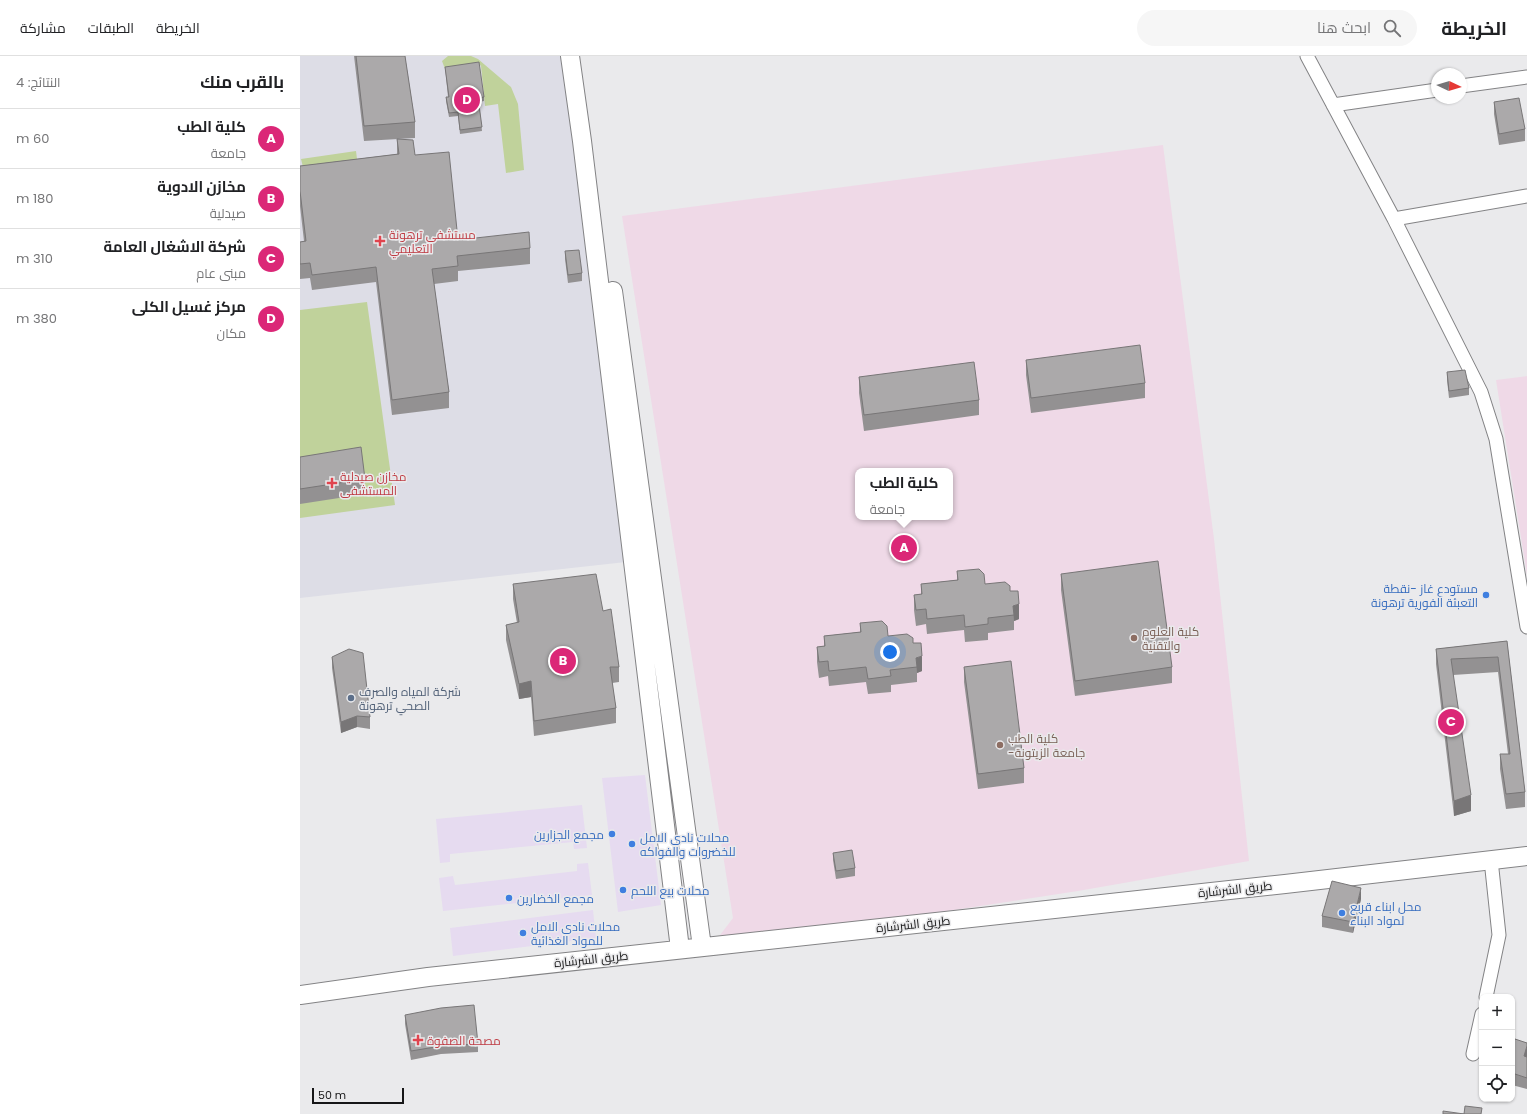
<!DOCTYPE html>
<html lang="ar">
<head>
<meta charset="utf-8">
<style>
	body { margin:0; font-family:Poppins,Cairo,sans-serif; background:#f6f6f6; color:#202124; direction:rtl }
	.controls { position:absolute; right:12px; bottom:12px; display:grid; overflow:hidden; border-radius:8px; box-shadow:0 1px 3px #0004 }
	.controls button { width:36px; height:36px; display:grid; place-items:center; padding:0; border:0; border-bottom:1px solid #e0e0e0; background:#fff; color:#202124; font:20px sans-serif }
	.compass { position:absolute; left:1131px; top:12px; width:36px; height:36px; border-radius:50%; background:#fff; box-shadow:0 1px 3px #0004; rotate:94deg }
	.scale { position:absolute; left:12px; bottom:10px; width:92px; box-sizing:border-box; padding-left:4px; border:2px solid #161617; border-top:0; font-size:11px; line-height:14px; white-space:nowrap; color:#161617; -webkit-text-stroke:3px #eaeaec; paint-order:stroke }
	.you { position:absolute; left:590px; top:596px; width:14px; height:14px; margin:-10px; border:3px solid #fff; border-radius:50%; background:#1a73e8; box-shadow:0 0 0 6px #1a73e833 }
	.badge { display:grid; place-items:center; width:26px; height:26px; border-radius:50%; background:#db2777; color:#fff; font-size:13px; font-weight:700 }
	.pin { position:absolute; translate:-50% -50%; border:2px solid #fff; box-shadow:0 1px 4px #0006 }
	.popup { position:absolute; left:555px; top:412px; width:98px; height:52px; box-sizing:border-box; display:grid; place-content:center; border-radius:8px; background:#fff; filter:drop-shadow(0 1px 3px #0005); font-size:13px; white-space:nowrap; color:#757577 }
	.popup b { font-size:15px; color:#202124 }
	.popup::after { content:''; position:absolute; left:50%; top:100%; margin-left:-8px; border:8px solid transparent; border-top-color:#fff }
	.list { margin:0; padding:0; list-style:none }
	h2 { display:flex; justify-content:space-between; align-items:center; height:52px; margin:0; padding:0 16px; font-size:17px }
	h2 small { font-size:13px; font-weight:400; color:#757577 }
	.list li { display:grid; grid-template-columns:26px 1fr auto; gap:12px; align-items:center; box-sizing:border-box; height:60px; padding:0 16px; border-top:1px solid #e0e0e0 }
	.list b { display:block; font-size:15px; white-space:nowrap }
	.list p { margin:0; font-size:13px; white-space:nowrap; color:#757577 }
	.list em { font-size:13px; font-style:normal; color:#757577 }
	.icon { flex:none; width:22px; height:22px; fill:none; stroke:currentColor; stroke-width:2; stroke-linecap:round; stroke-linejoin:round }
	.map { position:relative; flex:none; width:1227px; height:1058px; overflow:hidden; direction:ltr }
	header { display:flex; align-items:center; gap:24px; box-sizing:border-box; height:56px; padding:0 20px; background:#fff; border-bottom:1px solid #e0e0e0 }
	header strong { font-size:19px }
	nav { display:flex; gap:22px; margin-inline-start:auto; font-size:14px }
	.search { width:280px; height:36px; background:#f6f6f6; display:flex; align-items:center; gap:10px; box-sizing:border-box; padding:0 14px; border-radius:22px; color:#757577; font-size:15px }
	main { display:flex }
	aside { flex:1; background:#fff }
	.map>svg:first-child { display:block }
	.commercial { fill:#e6dbf0 }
	.built { fill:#dddde6 }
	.education { fill:#efd9e7; fill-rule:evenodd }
	.green { fill:#c0d29b }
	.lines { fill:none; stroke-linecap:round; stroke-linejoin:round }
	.street-casing { stroke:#838385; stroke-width:15 }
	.secondary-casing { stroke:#838385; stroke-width:20 }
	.street { stroke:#fff; stroke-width:13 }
	.secondary { stroke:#fff; stroke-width:18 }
	.wall { fill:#939192 }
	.shaded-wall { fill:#787677 }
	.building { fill:#aba9aa; stroke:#787677 }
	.health-dot { fill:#e0444e; stroke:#eaeaec; stroke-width:1.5 }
	.shop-dot { fill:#3f7fe0; stroke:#eaeaec; stroke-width:1.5 }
	.education-dot { fill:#8d6e63; stroke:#eaeaec; stroke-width:1.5 }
	.service-dot { fill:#5c6f8a; stroke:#eaeaec; stroke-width:1.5 }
	.labels { text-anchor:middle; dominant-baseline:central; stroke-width:3; stroke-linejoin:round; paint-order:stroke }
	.health-label { font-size:12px; fill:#be3a42; stroke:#eaeaec; text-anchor:start }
	.shop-label { font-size:12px; fill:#366cbe; stroke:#eaeaec; text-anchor:start }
	.education-label { font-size:12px; fill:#785e54; stroke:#eaeaec; text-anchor:start }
	.service-label { font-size:12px; fill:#4e5e75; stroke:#eaeaec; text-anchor:start }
	.street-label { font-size:12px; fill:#161617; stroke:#eaeaec }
</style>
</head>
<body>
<header>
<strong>الخريطة</strong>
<div class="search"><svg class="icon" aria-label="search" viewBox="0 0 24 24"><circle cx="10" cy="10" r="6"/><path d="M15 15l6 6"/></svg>ابحث هنا</div>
<nav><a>الخريطة</a><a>الطبقات</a><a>مشاركة</a></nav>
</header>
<main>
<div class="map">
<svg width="1227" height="1058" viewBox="0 0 1227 1058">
	<rect width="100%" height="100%" fill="#eaeaec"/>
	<!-- commercial -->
	<path class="commercial" d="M345,719L361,849L318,856L302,722Z
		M282,749L287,792L274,793L273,786L150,798V806L140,807L136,763Z
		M288,807L292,839L143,855L139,822L153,820L155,829L277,815V808Z
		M293,854L296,882L153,900L150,872Z"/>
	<!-- built -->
	<path class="built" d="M0,0H263L326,506L0,542Z"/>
	<!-- education -->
	<path class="education" d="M863,89L914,483L949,805L778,835L411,891L433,862L322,160ZM558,415H650V461H558Z
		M1227,320V519L1196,324Z"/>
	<!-- green -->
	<path class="green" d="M148,0H171L178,3L211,31L218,48L224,114L206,117L198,48L185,50L181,10L179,8L145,13L142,5Z
		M56,95L57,103L3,111L1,103Z
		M67,246L95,449L0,462V254Z"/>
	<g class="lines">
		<defs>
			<path id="street" d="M1007,0L1094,163L1181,336L1196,383L1227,571
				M1161,30L1227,21
				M1033,49L1137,34
				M1094,163L1227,140
				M1186,941L1199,879L1191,804
				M1173,998L1182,958"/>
			<path id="secondary" d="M270,0L282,85L380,893
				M313,235L402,891
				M0,939L128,921L985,828L1227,800"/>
		</defs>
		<!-- street casing -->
		<use href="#street" class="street-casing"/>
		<!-- secondary casing -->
		<use href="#secondary" class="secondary-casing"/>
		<!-- street -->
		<use href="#street" class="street"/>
		<!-- secondary -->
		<use href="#secondary" class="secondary"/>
	</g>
	<!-- wall -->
	<path class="wall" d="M54,0H105L115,66V82L64,85Z
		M145,11L184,41V45L179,46L182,75L160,78L158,60L149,61L146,45V41H148Z
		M1194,46L1225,73V85L1199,89L1194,58Z
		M97,83L115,99L158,184L230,192V208L158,215V225L134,228L149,336V352L92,359L76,226L12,234L10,222L0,223V186L4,185L0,150V110L97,98Z
		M265,195L282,217V225L268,227L265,203Z
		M726,304L845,327V342L731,357L726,319Z
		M1147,316L1169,332V339L1149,342L1147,324Z
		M559,321L679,344V359L564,375L559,337Z
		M0,401L65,423V438L0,448Z
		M657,515L685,528L710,535L719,563L714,565V574L688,577V584L665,586L664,574L627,578L626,568L616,570L614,554V539L621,538V528L657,524Z
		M761,518L872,611V627L775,640L761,534Z
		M213,528L303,555L319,611V626L312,627L316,652V667L234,680L231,641L219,643L206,584V569L217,567L213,543Z
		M560,567L588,580L613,587L622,615L617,617V626L591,629V636L568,638L566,626L529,630L528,620L519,622L517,606V591L524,590V580L560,576Z
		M1207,585L1225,736V751L1206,753L1200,713V698H1208L1198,616L1153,619L1171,755L1154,760L1136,608V593Z
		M32,601L70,661V673L57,671L41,677L32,612Z
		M664,611L724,712V727L678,733L664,626Z
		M533,797L555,812V820L536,823L533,804Z
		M1061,843L1053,877L1022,871V860Z
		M105,959L178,988V996L141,998L111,1004L105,968Z
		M1212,982L1227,987V1033L1212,1029Z"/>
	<!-- shaded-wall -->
	<path class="shaded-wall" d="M719,548V563L714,565L713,550Z
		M622,600V615L617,617L616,602Z
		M231,625V641L219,643V628Z
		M57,660V671L41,677V666Z
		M1171,739V755L1154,760V745Z
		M1061,832V843L1053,877V866Z
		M1227,990V1002L1224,1000Z"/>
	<!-- building -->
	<path class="building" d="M56,0H105L115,66L64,70Z
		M179,6L184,41L178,42L182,71L160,74L158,56L149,57L146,41H149L145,11Z
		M1219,42L1225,73L1199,78L1194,46Z
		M97,83L113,84L115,99L149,96L158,184L229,176L230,192L157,200L158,210L132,213L149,336L92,344L76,211L12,219L10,207L0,208V186L6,185L0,135V110L99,98Z
		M279,194L282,217L268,219L265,195Z
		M840,289L845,327L731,342L726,304Z
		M674,306L679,344L564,359L559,321Z
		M1165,314L1169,332L1149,335L1147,316Z
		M61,391L65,423L0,433V401Z
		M858,505L872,611L775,625L761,518Z
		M679,513L684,518L685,528L705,526L710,530V535H718L719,548L713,550L714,559L688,562V568L665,571L664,559L627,563L626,553L616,554L614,539L622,538L621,528L658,524L657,515Z
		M296,518L303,555L311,553L319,611H310L316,652L234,665L231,625L219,628L206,569L219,566L213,528Z
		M582,565L587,570L588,580L607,578L613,582V587H621L622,600L616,602L617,611L590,614L591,620L568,623L566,611L529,615L528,605L519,606L517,591L525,590L524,580L561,576L560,567Z
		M1207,585L1225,736L1206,738L1200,698H1210L1198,601L1151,603L1171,739L1154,745L1136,593Z
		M49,593L63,597L70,661L57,660L41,666L32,601Z
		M711,605L724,712L678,718L664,611Z
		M552,794L555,812L536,815L533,797Z
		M1032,825L1061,832L1053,866L1022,860Z
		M174,949L178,988L141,990L111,995L105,959L141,952Z
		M1212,982L1227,987V990L1224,1000L1227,1001V1022L1212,1017Z
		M1165,1050L1182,1052L1181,1058H1164Z
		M1143,1055L1164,1058H1143Z"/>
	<!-- markers -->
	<g class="health-dot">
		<path d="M78 179h4v4h4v4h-4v4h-4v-4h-4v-4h4z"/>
		<path d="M30 421h4v4h4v4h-4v4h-4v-4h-4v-4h4z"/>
		<path d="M116 978h4v4h4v4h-4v4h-4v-4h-4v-4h4z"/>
	</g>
	<g class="shop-dot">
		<circle cx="1186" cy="539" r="4"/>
		<circle cx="312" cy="778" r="4"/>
		<circle cx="332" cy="788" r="4"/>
		<circle cx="323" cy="834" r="4"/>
		<circle cx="209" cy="842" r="4"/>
		<circle cx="1042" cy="857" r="4"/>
		<circle cx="223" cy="877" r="4"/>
	</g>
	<g class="education-dot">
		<circle cx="834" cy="582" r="4"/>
		<circle cx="700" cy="689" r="4"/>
	</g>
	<circle class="service-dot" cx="51" cy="642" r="4"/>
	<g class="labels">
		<!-- health labels -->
		<g class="health-label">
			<text x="89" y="178">مستشفى ترهونة<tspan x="89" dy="14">التعليمي</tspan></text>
			<text x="40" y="420">مخازن صيدلية<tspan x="40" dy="14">المستشفى</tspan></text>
			<text x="127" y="984">مصحة الصفوة</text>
		</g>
		<!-- shop labels -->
		<g class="shop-label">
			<text x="1178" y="532" text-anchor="end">مستودع غاز -نقطة<tspan x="1178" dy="14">التعبئة الفورية ترهونة</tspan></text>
			<text x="304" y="778" text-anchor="end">مجمع الجزارين</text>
			<text x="340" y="781">محلات نادي الامل<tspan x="340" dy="14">للخضروات والفواكه</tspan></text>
			<text x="331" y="834">محلات بيع اللحم</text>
			<text x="217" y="842">مجمع الخضارين</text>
			<text x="1050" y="850">محل ابناء قربع<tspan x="1050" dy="14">لمواد البناء</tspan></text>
			<text x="231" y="870">محلات نادي الامل<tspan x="231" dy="14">للمواد الغذائية</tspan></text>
		</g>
		<!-- education labels -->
		<g class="education-label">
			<text x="842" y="575">كلية العلوم<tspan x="842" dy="14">والتقنية</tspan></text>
			<text x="708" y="682">كلية الطب<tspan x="708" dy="14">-جامعة الزيتونة</tspan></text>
		</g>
		<!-- service labels -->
		<g class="service-label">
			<text x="59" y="635">شركة المياه والصرف<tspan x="59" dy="14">الصحي ترهونة</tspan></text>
		</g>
		<!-- street labels -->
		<g class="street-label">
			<text transform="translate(935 833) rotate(-6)">طريق الشرشارة</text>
			<text transform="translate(613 868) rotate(-6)">طريق الشرشارة</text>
			<text transform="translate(291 903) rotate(-6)">طريق الشرشارة</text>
		</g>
	</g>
</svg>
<div class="controls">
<button>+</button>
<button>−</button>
<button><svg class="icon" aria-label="locate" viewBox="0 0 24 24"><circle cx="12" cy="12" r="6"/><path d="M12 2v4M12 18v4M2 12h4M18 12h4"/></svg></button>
</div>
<svg class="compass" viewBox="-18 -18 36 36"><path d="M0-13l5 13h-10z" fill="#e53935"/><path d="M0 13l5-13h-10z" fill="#757577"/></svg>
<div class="scale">50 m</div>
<div class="you"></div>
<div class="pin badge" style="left:604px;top:492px">A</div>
<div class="popup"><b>كلية الطب</b>جامعة</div>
<div class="pin badge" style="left:263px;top:605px">B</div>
<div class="pin badge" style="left:1151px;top:666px">C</div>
<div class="pin badge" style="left:167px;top:44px">D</div>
</div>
<aside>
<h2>بالقرب منك<small>النتائج: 4</small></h2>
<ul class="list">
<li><span class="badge">A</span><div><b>كلية الطب</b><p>جامعة</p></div><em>60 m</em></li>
<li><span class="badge">B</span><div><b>مخازن الادوية</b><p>صيدلية</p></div><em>180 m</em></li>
<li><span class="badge">C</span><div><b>شركة الاشغال العامة</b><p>مبنى عام</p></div><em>310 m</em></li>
<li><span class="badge">D</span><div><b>مركز غسيل الكلى</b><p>مكان</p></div><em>380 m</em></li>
</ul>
</aside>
</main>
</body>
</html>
